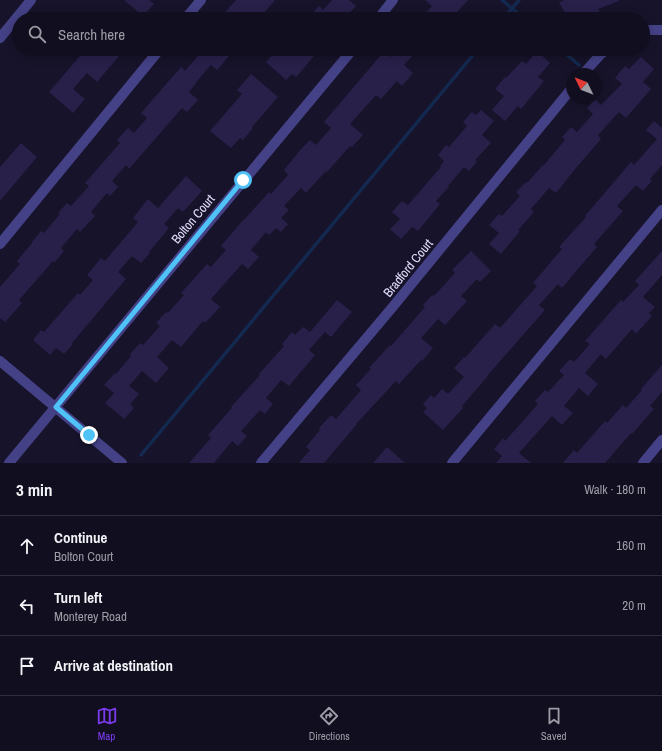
<!DOCTYPE html>
<html lang="en">
<head>
<meta charset="utf-8">
<style>
	body { margin:0; font-family:"Archivo Narrow",sans-serif; background:#1a1729; color:#f1f3f6 }
	.compass { position:absolute; left:566px; top:68px; width:36px; height:36px; border-radius:50%; background:#110e20; box-shadow:0 2px 10px #0003; rotate:313deg }
	.stop { position:absolute; width:12px; height:12px; margin:-9px; border:3px solid #4fc3f7; border-radius:50%; background:#fff }
	.stop.end { background:#4fc3f7; border-color:#fff; box-shadow:0 1px 4px #0008 }
	.list { margin:0; padding:0; list-style:none }
	h2 { display:flex; justify-content:space-between; align-items:center; height:52px; margin:0; padding:0 16px; font-size:17px }
	h2 small { font-size:13px; font-weight:400; color:#9c9ca5 }
	.list li { display:grid; grid-template-columns:26px 1fr auto; gap:12px; align-items:center; box-sizing:border-box; height:60px; padding:0 16px; border-top:1px solid #302e3e }
	.list b { display:block; font-size:15px; white-space:nowrap }
	.list p { margin:0; font-size:13px; white-space:nowrap; color:#9c9ca5 }
	.list em { font-size:13px; font-style:normal; color:#9c9ca5 }
	.icon { flex:none; width:22px; height:22px; fill:none; stroke:currentColor; stroke-width:2; stroke-linecap:round; stroke-linejoin:round }
	.map { position:relative; flex:none; width:662px; height:463px; overflow:hidden }
	.search { position:absolute; background:#110e20; box-shadow:0 2px 10px #0003; left:12px; right:12px; top:12px; height:44px; display:flex; align-items:center; gap:10px; box-sizing:border-box; padding:0 14px; border-radius:22px; color:#9c9ca5; font-size:15px }
	.sheet { height:232px; background:#110e20 }
	nav { display:flex; justify-content:space-around; align-items:center; box-sizing:border-box; height:56px; border-top:1px solid #302e3e; background:#110e20; font-size:11px; color:#9c9ca5 }
	nav a { display:grid; justify-items:center; gap:2px }
	nav .on { color:#7c3aed }
	.map>svg:first-child { display:block }
	.lines { fill:none; stroke-linecap:round; stroke-linejoin:round }
	.stream { stroke:#13294f; stroke-width:3.5 }
	.building { fill:#29204a }
	.minor { stroke:#444186; stroke-width:10 }
	.tertiary { stroke:#444186; stroke-width:10 }
	.route { stroke:#4fc3f7; stroke-width:5 }
	.labels { text-anchor:middle; dominant-baseline:central; stroke-width:3; stroke-linejoin:round; paint-order:stroke }
	.street-label { font-size:13px; fill:#e2defd; stroke:#17132a }
</style>
</head>
<body>
<div class="map">
<svg width="662" height="463" viewBox="0 0 662 463">
	<rect width="100%" height="100%" fill="#17132a"/>
	<g class="lines">
		<!-- stream -->
		<path class="stream" d="M502,0L525,19
			M503,19L519,0
			M560,49L579,65
			M141,455L478,49"/>
	</g>
	<!-- building -->
	<path class="building" d="M124,0H149L154,4L143,16Z
		M236,0H275L259,19H219Z
		M332,0H349L356,6L344,19H307L319,6L323,10Z
		M425,0H468L451,19H420L432,6Z
		M564,0H618L619,1L598,9L605,19H569L559,3Z
		M86,49H125L97,82L87,73L73,89L85,99L73,113L49,92Z
		M204,49H235L217,70L211,65L197,81V82L189,92L198,100L187,112L182,108L129,169L126,165L112,181L118,187L110,196L107,193L91,212L95,216L80,232L77,229L61,248L64,251L55,262L53,261L19,300L22,303L5,322L0,318V287L20,264L17,261L32,243V242L41,231L44,233L60,214L58,213L67,203L71,206L89,186L85,183L120,143L117,140L128,128L134,133L147,118L141,113L154,98L181,67L185,71Z
		M278,49H320L296,77L292,74L286,80L266,62Z
		M398,49H419L404,65L413,73L402,86L397,81L381,99L376,95L350,124L363,135L352,147L350,146L327,172L326,171L306,193L301,188L284,206L289,210L281,218L288,224L281,232L276,228L269,235L266,232L251,250L259,257L248,269L242,264L211,299L220,307L205,323L203,321L181,347L172,340L157,357L169,368L156,383L142,371L129,386L139,394L130,404L134,408L124,419L105,403L114,393L104,385L115,373L116,374L131,356L130,354L140,343L143,345L160,326L156,323L166,312L168,313L184,295L181,293L207,264L211,267L226,250L221,246L243,220V221L269,192L271,194L288,175L284,170L301,149L310,140L316,145L331,128L324,122L375,62L384,51L391,57Z
		M537,51L550,63L538,77L544,81L521,109L518,106L505,121L492,110L504,96L495,89L505,77L506,78L522,61L526,64Z
		M641,57L654,69L643,82L651,89L626,118L619,112L598,135L601,139L576,168L556,193L549,188L531,209L534,212L518,230L520,231L501,254L489,244L499,233L489,225L499,214L502,216L520,196L516,192L526,182L527,183L543,165V166L565,140L562,137L571,127L577,132L593,114L587,108L595,99L601,105L622,84L615,78L625,66L629,69Z
		M251,74L278,97L252,127L253,128L243,140L240,138L231,148L210,131L242,94L237,90Z
		M481,110L494,121L482,135L491,143L475,160L477,162L469,171L464,167L448,186L449,187L436,201L440,204L418,231L412,227L401,239L390,229L400,219L392,212L402,201L408,205L441,167L440,166L444,161L438,155L446,145L449,147L467,126L463,122L472,112L476,115Z
		M654,121L662,128V165L650,179L652,181L643,191L636,185L617,206L623,211L594,244L597,247L570,278V279L562,288L558,284L539,305L545,310L487,376V377L462,406L463,408L443,430L423,412L427,408L423,404L431,395L434,398L442,389L448,394L464,377L454,368L464,357L465,358L495,324L500,328L537,286L533,283L562,249L559,247L586,217L585,216L631,162L634,165L657,139L646,130Z
		M21,143L37,157L0,201V167Z
		M186,176L202,191L183,212L178,208L164,224L169,228L149,252L150,253L141,263L132,256L118,272L126,279L72,343L73,344L64,354L56,348L50,355L33,340L41,330L44,332L78,293L80,295L93,280L87,275L101,258L105,261L138,222L133,218L148,199L158,208Z
		M471,251L491,271L480,282L477,279L461,296L467,301L445,325L438,319L421,338L433,348L422,361L421,360L399,384L396,381L356,424H357L324,463H299L310,450L306,447L320,430L319,428L331,415L336,419L361,390L356,385L371,369L369,368L390,345L391,346L425,307L423,305L432,295L434,296L455,273L452,270Z
		M662,251V275L643,297L655,307L649,313L652,316L636,334L632,329L606,359L601,354L585,373L598,384L588,396L579,388L564,406L573,413L562,425L552,416L519,453L531,463H496L502,456L494,449L503,438L505,441L538,404L535,401L545,390L548,392L564,375L559,371L570,359L574,362L590,344L585,341L621,300L623,302L639,285L635,281Z
		M337,300L352,312L331,337L325,332L309,350L315,355L289,386L281,380L266,398L273,404L265,414L260,410L241,431L247,436L238,446L232,441L214,463H189L211,438L208,435L232,408L231,407L260,375L259,374L284,346L282,344L292,332L295,335L303,327L310,332Z
		M662,365V392L650,406L654,409L632,434L631,433L605,463H563L574,450L577,453L605,421L607,423L623,405L626,408L642,390L641,389Z
		M387,447L405,463H373Z"/>
	<g class="lines">
		<!-- minor -->
		<path class="minor" d="M185,19L201,0
			M378,19L393,0
			M643,31L648,30H662
			M0,38L31,0
			M583,74L601,54L608,49
			M0,244L160,49
			M9,463L353,49
			M261,463L391,309L572,88
			M452,463L662,210
			M643,463L662,440"/>
		<!-- tertiary -->
		<path class="tertiary" d="M0,361L122,463"/>
	</g>
	<g class="lines">
		<!-- route -->
		<path class="route" d="M89,435L56,407L243,180"/>
	</g>
	<g class="labels">
		<!-- street labels -->
		<g class="street-label">
			<text transform="translate(193 219) rotate(-50)">Bolton Court</text>
			<text transform="translate(408 268) rotate(-51)">Bradford Court</text>
		</g>
	</g>
</svg>
<svg class="compass" viewBox="-18 -18 36 36"><path d="M0-13l5 13h-10z" fill="#e53935"/><path d="M0 13l5-13h-10z" fill="#9c9ca5"/></svg>
<div class="stop" style="left:243px;top:180px"></div>
<div class="stop end" style="left:89px;top:435px"></div>
<div class="search"><svg class="icon" aria-label="search" viewBox="0 0 24 24"><circle cx="10" cy="10" r="6"/><path d="M15 15l6 6"/></svg>Search here</div>
</div>
<section class="sheet">
<h2>3 min<small>Walk · 180 m</small></h2>
<ul class="list">
<li><svg class="icon" aria-label="ahead" viewBox="0 0 24 24"><path d="M12 20V5M6 11l6-6 6 6"/></svg><div><b>Continue</b><p>Bolton Court</p></div><em>160 m</em></li>
<li><svg class="icon" aria-label="left" viewBox="0 0 24 24"><path d="M17 20v-9H6M10 6l-5 5 5 5"/></svg><div><b>Turn left</b><p>Monterey Road</p></div><em>20 m</em></li>
<li><svg class="icon" aria-label="arrive" viewBox="0 0 24 24"><path d="M6 21V4h12l-3 4 3 4H6"/></svg><div><b>Arrive at destination</b></div></li>
</ul>
</section>
<nav>
<a class="on"><svg class="icon" aria-label="map" viewBox="0 0 24 24"><path d="M3 6l6-2 6 2 6-2v14l-6 2-6-2-6 2zM9 4v14M15 6v14"/></svg>Map</a>
<a><svg class="icon" aria-label="directions" viewBox="0 0 24 24"><path d="M12 3l9 9-9 9-9-9zM9 14v-3h6M13 9l2 2-2 2"/></svg>Directions</a>
<a><svg class="icon" aria-label="saved" viewBox="0 0 24 24"><path d="M7 4h10v16l-5-4-5 4z"/></svg>Saved</a>
</nav>
</body>
</html>
